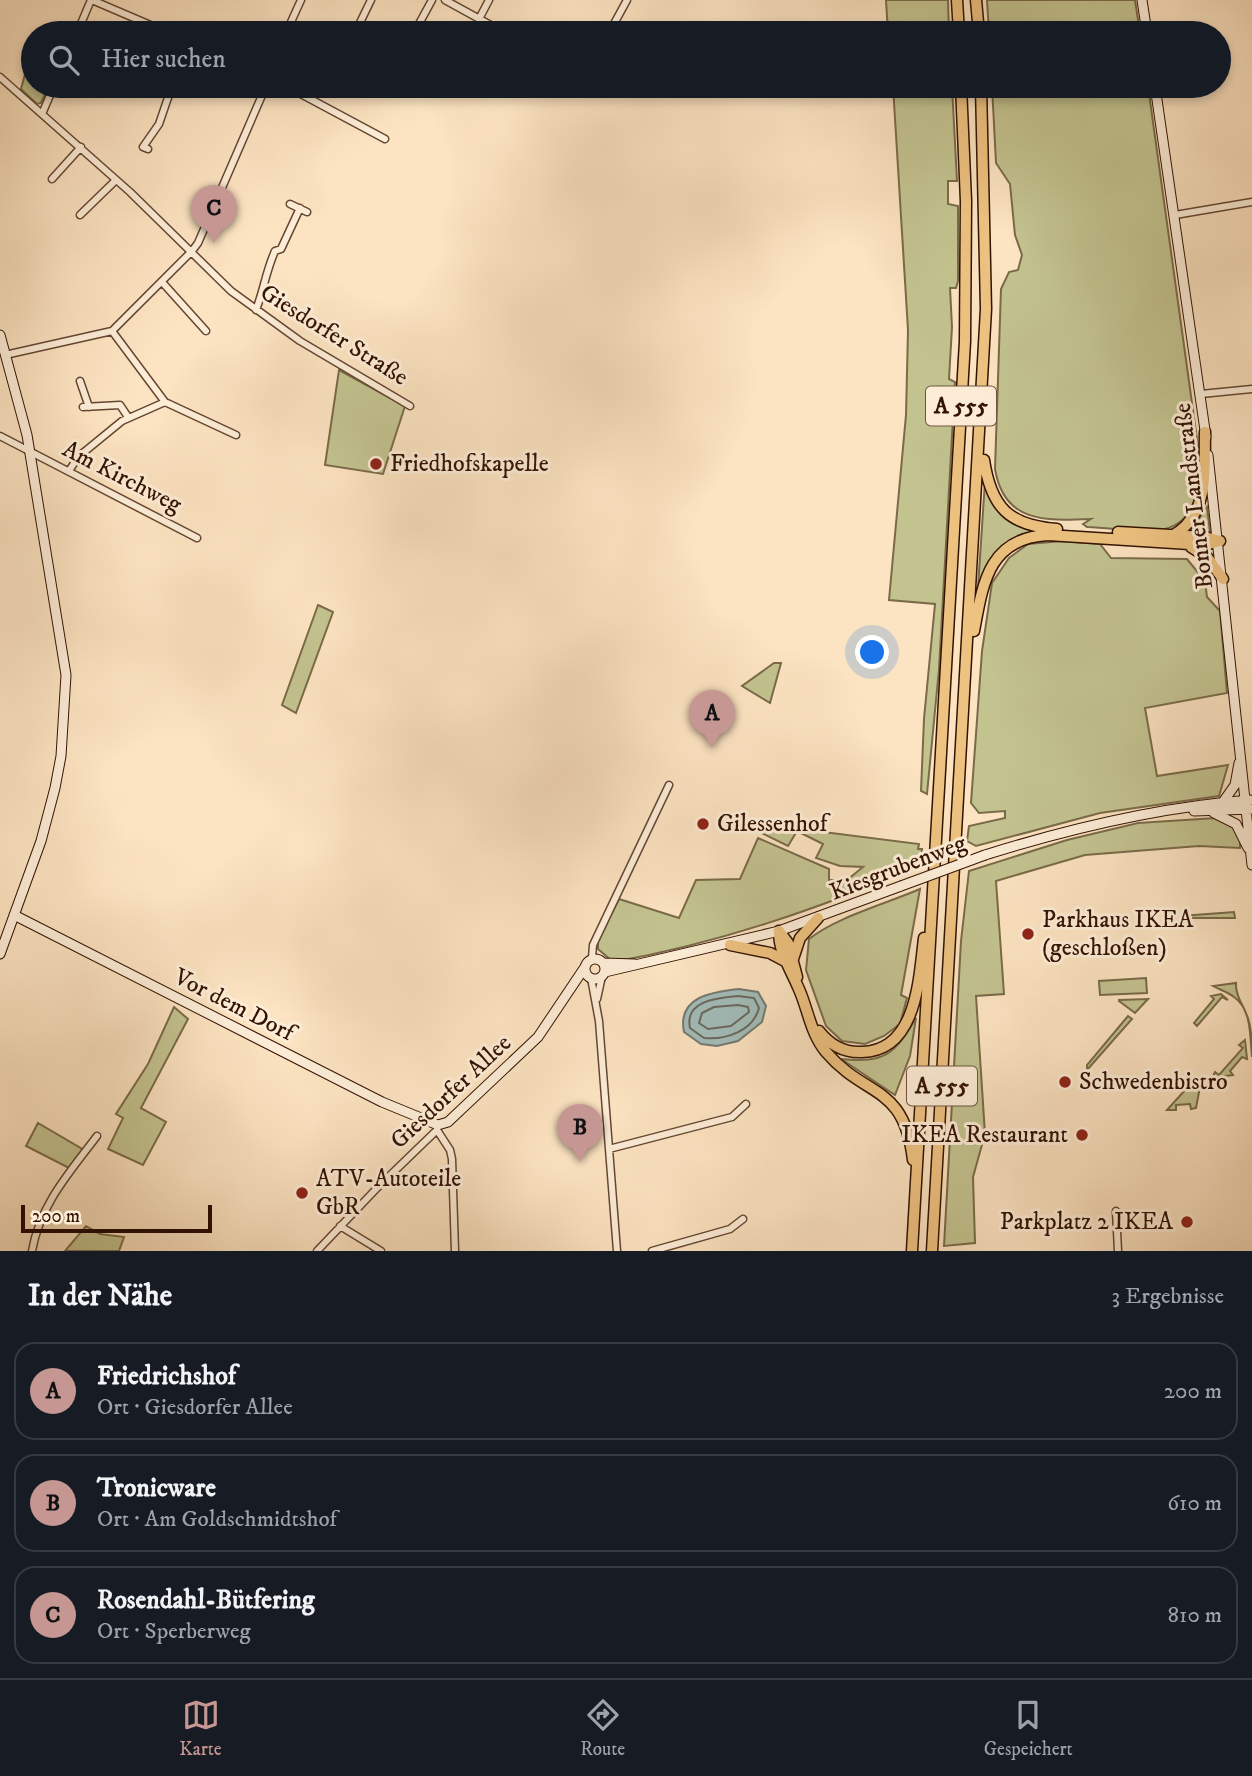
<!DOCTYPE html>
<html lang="de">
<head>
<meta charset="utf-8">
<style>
	body { margin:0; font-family:"IM FELL DW Pica",serif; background:#242831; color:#f1f3f6 }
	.scale { position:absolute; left:21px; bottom:18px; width:191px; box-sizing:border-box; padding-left:7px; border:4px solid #321202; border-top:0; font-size:19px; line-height:24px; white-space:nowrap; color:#321202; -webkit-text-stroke:5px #fdedd7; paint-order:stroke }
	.you { position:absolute; left:873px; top:653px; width:24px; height:24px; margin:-18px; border:5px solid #fff; border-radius:50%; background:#1a73e8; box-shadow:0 0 0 10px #1a73e833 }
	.badge { display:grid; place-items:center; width:46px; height:46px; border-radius:50%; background:#c59692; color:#111; font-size:23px; font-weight:700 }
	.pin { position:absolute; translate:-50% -58px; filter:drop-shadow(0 2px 4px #0008) }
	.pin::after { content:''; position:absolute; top:37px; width:24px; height:21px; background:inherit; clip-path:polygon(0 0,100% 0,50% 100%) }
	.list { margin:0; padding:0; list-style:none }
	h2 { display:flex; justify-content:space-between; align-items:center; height:91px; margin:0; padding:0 28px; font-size:30px }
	h2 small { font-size:23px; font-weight:400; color:#9ea1a6 }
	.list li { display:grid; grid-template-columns:46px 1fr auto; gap:21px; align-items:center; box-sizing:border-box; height:98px; margin:0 14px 14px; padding:0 14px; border:2px solid #363941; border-radius:21px }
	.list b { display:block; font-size:26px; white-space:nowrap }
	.list p { margin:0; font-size:23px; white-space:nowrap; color:#9ea1a6 }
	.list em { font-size:23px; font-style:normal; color:#9ea1a6 }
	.icon { flex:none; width:38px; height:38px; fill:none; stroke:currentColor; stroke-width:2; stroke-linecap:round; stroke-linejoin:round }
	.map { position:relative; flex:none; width:1252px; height:1251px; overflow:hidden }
	.search { position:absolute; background:#171b24; box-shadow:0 4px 10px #0003; left:21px; right:21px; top:21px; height:77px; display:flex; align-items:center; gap:18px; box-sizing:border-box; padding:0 24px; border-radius:38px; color:#9ea1a6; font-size:26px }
	.sheet { height:427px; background:#171b24 }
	nav { display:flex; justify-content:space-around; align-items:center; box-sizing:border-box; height:98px; border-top:2px solid #363941; background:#171b24; font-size:19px; color:#9ea1a6 }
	nav a { display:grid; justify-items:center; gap:4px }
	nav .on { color:#c59692 }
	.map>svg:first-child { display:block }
	.green { fill:#c3c390; stroke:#7a6a49; stroke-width:2 }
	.water { fill:#a1bdba; stroke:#757970; stroke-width:2 }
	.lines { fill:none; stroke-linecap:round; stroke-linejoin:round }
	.shore { stroke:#6a685e; stroke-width:2 }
	.street-casing { stroke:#644632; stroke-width:9 }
	.secondary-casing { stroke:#321202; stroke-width:11 }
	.highway-casing { stroke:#321202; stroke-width:13 }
	.street { stroke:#fdedd7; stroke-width:6 }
	.secondary { stroke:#fdedd7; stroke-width:9 }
	.highway { stroke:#eec280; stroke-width:10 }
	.secondary-bridge-casing { stroke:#321202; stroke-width:11; stroke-linecap:butt }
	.secondary-bridge { stroke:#fdedd7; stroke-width:9 }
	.poi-dot { fill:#8f2418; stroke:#fdedd7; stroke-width:2.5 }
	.labels { text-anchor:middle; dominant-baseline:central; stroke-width:6; stroke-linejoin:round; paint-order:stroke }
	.shield { fill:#fdedd7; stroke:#6f5442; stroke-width:2 }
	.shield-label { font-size:23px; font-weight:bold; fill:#321202 }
	.street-label { font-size:24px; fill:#321202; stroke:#fdedd7 }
	.poi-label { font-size:24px; fill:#321202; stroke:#fdedd7; text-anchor:start }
</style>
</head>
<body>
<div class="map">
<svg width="1252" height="1251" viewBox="0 0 1252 1251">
	<rect width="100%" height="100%" fill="#fce3c1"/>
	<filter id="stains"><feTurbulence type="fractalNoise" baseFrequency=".00286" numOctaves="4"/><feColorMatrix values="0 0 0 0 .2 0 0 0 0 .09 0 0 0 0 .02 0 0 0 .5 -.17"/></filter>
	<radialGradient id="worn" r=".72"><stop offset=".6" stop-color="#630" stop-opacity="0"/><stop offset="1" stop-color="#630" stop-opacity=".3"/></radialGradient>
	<!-- green -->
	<path class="green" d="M886,0H948L949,33H888Z
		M987,0H1135L1140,33H989Z
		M33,45V86H49L41,103L37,104L21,89Z
		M893,86H952L957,181H948V204L958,206V281L956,288H950L952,327L949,379L955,382L939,669L927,794L921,791L924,719L935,604L889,600L906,415L908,330Z
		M992,86H1148L1201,468C1194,549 1150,530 1087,527L1083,524L1091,519C1045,521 1004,523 995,469L1001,289L1009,272L1018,270L1022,255L1015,235L1010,184L996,163Z
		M339,370L405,406L383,474L325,465Z
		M985,481C998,511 1010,526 1044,532L1010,542L977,603Z
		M1207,507L1210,531H1191V530Z
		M1063,541L1100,544L1111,558L1187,559L1205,581L1207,597L1220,611L1227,693L1145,708L1157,776L1228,765L1219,796L1100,813L976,846L967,841L969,826L1005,818V811L979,813L971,803L982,651L992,583L1009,558L1028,544Z
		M318,605L333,612L296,713L282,705Z
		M774,663H781L770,703L742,686Z
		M1216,818L1231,823L1240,838V848L1199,846L1085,855L996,881L1004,994L976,996L985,1134L973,1177L975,1243L944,1246L961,941L969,871L1067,840L1138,823Z
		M737,821L919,844L918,849H922L920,866C820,908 720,943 613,962L598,949V940L619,899L679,918L696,880L740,879L758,838L829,869V880H847L863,867L840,866L816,858L823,844L797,831L788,846Z
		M920,889L901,995L907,998L900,1024L884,1036L865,1044L842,1041L826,1026L806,970L809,939C837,917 885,904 920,889Z
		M1234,912L1235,918H1181V916Z
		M1146,978L1147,993L1100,995L1099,981Z
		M1236,983C1235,997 1246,1008 1249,1022C1252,1033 1252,1045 1252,1057C1250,1038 1252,1009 1234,997C1228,992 1220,990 1213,986Z
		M1221,994L1228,1000L1222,997L1197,1026L1194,1023L1214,999L1211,996Z
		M1148,999L1135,1013L1119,1001V1000Z
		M174,1007L188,1019L141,1108L166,1122L143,1165L108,1149L123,1118L116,1114L148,1064Z
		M1128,1016L1132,1019L1087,1070V1065Z
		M916,1018L910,1056L895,1095L841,1059C885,1063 894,1055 916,1018Z
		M1245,1040L1247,1059L1242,1057L1230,1071L1233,1075L1212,1078L1215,1072L1219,1075L1243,1048L1239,1045Z
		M1195,1079L1199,1092L1196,1108L1191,1109L1190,1104L1176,1105V1110H1167Z
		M38,1123L84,1150L69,1168L26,1146Z
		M86,1226L100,1234L124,1237L119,1251H65Z"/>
	<!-- water -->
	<path class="water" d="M739,989L758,992L766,1006L762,1022L738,1041L717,1046L701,1044L684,1032C677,997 711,992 739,989Z"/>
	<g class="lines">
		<!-- shore -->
		<path class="shore" d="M738,996L754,998L759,1008C753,1031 726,1040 704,1038L690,1028C684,1000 719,998 738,996Z
			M738,1005L748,1007L749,1012L731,1026L708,1029L699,1023L702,1013L714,1007Z"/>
		<defs>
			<path id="street" d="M92,0L169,33
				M445,0L505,33
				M479,19L489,0
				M77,33L91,0
				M286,33L301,0
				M355,33L371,0
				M414,33L432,0
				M609,33L627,0
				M0,77L130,192L231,291L300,341L410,406
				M286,86L385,139
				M42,114L54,86
				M148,149L143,147L159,124L172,86
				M52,179L81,147
				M290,204L307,212
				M80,215L116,180
				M1175,215L1252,202
				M162,282L206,331
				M256,310C264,289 266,271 275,251L281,249L300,208
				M112,331L165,402L236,435
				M5,355L112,331L192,251L198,243L266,86
				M80,381L89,407
				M1201,394L1252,389
				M83,407L120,405L128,417
				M0,436L197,538
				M69,471L78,457L122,421L165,402
				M592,958L593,945L669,785
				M591,978L599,1021L617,1251
				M597,999L602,976
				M437,1130L450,1150L452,1159L455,1251
				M609,1149L732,1117L746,1104
				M1116,1211L1118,1251
				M340,1226L381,1251
				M32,1251C40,1205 69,1173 97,1136
				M317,1251L378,1187L437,1130L438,1125
				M652,1251L730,1229L743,1219"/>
			<path id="secondary" d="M1142,0L1147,33
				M1155,86L1206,437
				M0,335L27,435L66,675L61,756L55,788L41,841L0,954
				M1208,455L1252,865
				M1223,802L1235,785L1239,763
				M1194,811L1252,809
				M1214,813L1236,824L1248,848
				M985,855C1071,828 1160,807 1250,800
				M14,915L382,1102L438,1125L448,1122L538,1037L585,967
				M585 969a10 10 0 1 1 20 0a10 10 0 1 1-20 0Z
				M604,963L635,964
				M605,972L779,931L901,886"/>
			<path id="highway" d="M957,0L959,33
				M976,0L979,33
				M984,460C991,507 1009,526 1057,529
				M1118,532L1205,537L1220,541
				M1172,536C1210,515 1204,471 1205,432
				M1191,547L1207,557L1223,579
				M974,631C983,582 989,538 1048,535L1205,545L1220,541
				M779,931C779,953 790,968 798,987C808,1008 810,1033 826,1052C866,1099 904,1083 913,1160
				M779,931L788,943L797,977
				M730,945L770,953L785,961
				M793,959L800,938L818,918
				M819,1031C830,1045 844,1053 862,1052C917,1051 919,978 924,938
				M912,1251L965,341L966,201L961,86
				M932,1251L986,309L981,86"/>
		</defs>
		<!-- street casing -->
		<use href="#street" class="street-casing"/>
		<!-- secondary casing -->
		<use href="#secondary" class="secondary-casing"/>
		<!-- highway casing -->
		<use href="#highway" class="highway-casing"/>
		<!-- street -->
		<use href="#street" class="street"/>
		<!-- secondary -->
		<use href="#secondary" class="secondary"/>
		<!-- highway -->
		<use href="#highway" class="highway"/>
		<defs>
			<path id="secondary-bridge" d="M901,886L985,855"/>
		</defs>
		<!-- secondary-bridge casing -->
		<use href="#secondary-bridge" class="secondary-bridge-casing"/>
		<!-- secondary-bridge -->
		<use href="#secondary-bridge" class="secondary-bridge"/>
	</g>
	<!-- markers -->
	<g class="poi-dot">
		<circle cx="376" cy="464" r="7"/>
		<circle cx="703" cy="824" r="7"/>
		<circle cx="1028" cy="934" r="7"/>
		<circle cx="1065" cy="1082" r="7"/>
		<circle cx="1082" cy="1135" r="7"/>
		<circle cx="302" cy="1193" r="7"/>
		<circle cx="1187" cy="1222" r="7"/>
	</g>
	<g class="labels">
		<!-- shield labels -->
		<g class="shield">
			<rect x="926" y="386.5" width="70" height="39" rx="5"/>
			<rect x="907" y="1066.5" width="70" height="39" rx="5"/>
		</g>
		<g class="shield-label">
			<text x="961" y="406">A 555</text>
			<text x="942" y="1086">A 555</text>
		</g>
		<!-- street labels -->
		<g class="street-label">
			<text transform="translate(334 335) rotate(32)">Giesdorfer Straße</text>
			<text transform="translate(122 477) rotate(27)">Am Kirchweg</text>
			<text transform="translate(1194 496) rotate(-97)">Bonner Landstraße</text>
			<text transform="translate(898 868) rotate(-21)">Kiesgrubenweg</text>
			<text transform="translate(234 1005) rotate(27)">Vor dem Dorf</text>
			<text transform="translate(451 1092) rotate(-43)">Giesdorfer Allee</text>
		</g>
		<!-- poi labels -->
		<g class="poi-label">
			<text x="390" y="464">Friedhofskapelle</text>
			<text x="717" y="824">Gilessenhof</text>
			<text x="1042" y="920">Parkhaus IKEA<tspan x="1042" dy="28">(geschloßen)</tspan></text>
			<text x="1079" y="1082">Schwedenbistro</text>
			<text x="1068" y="1135" text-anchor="end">IKEA Restaurant</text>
			<text x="316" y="1179">ATV-Autoteile<tspan x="316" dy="28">GbR</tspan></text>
			<text x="1173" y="1222" text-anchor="end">Parkplatz 2 IKEA</text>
		</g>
	</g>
	<rect width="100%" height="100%" filter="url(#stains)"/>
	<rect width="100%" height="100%" fill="url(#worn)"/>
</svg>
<div class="scale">200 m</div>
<div class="you"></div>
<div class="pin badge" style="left:712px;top:748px">A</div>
<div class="pin badge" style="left:580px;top:1162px">B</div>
<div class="pin badge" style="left:214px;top:243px">C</div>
<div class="search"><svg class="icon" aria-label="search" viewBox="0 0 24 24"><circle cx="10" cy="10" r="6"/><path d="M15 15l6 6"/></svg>Hier suchen</div>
</div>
<section class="sheet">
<h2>In der Nähe<small>3 Ergebnisse</small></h2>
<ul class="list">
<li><span class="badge">A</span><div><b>Friedrichshof</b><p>Ort · Giesdorfer Allee</p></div><em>200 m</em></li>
<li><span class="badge">B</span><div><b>Tronicware</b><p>Ort · Am Goldschmidtshof</p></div><em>610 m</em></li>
<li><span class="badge">C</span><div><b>Rosendahl-Bütfering</b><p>Ort · Sperberweg</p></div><em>810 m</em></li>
</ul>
</section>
<nav>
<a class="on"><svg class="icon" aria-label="map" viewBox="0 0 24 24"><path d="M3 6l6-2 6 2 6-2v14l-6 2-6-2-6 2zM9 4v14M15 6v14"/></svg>Karte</a>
<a><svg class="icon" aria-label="directions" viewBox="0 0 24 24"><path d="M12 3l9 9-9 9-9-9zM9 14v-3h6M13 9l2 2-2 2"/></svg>Route</a>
<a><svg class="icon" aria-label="saved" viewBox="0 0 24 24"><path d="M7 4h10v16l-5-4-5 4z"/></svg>Gespeichert</a>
</nav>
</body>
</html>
